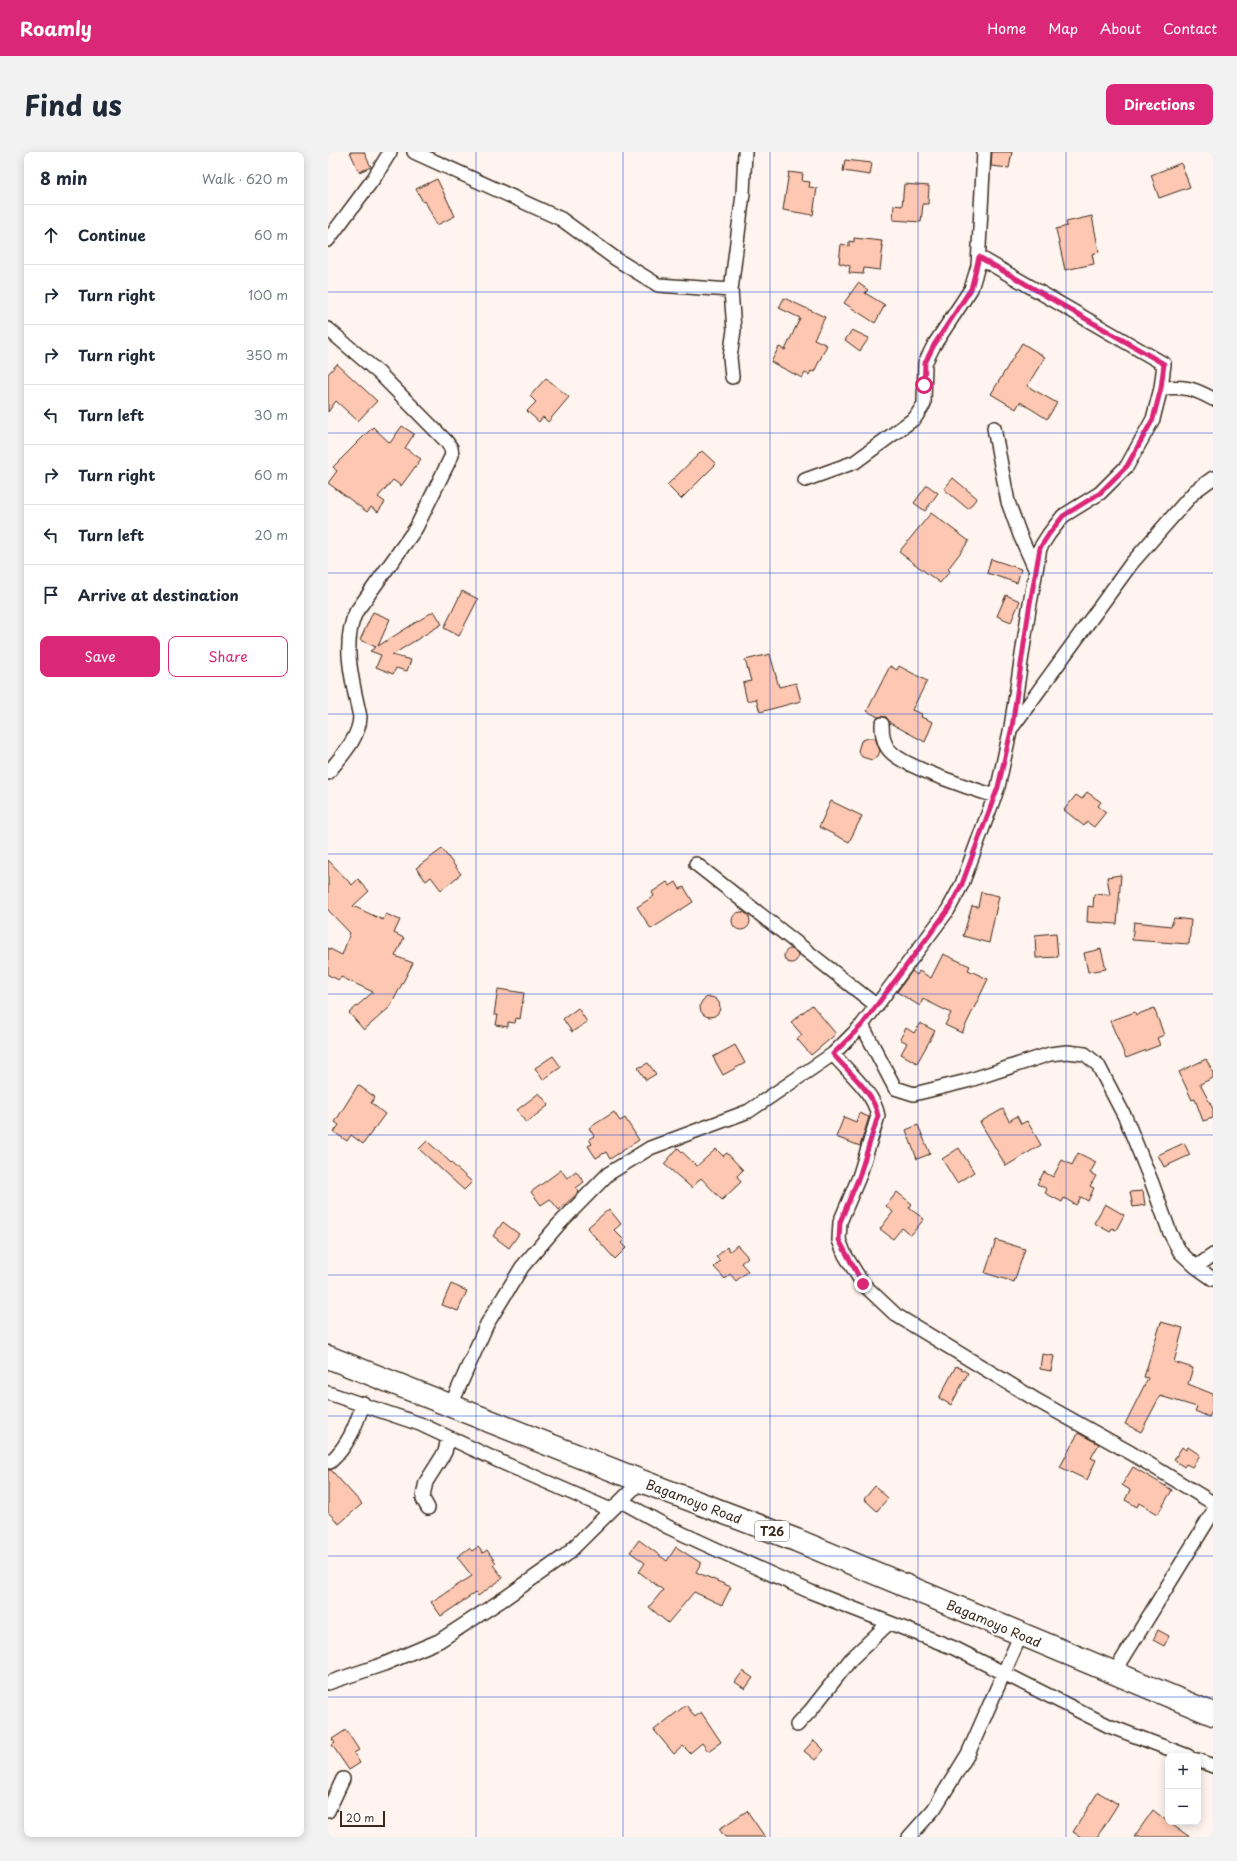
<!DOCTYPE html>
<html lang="en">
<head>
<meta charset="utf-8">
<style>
	body { margin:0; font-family:"Playpen Sans",sans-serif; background:#f2f2f3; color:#1f2937 }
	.controls { position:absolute; right:12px; bottom:12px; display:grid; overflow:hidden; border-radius:8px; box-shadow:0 2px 10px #0003 }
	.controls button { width:36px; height:36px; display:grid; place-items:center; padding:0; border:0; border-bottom:1px solid #e0e1e3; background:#fff; color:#1f2937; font:20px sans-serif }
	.scale { position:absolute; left:12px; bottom:10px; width:45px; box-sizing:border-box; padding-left:4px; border:2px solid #3b2a1e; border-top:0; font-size:11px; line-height:14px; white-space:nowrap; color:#3b2a1e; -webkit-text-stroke:3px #fff; paint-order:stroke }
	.stop { position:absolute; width:12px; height:12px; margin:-9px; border:3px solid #db2777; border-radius:50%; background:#fff }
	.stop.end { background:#db2777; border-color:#fff; box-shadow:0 1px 4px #0008 }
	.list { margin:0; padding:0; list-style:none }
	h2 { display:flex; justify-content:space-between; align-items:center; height:52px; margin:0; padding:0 16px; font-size:17px }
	h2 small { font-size:13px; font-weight:400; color:#747a83 }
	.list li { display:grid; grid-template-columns:26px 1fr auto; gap:12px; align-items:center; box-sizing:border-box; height:60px; padding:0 16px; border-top:1px solid #e0e1e3 }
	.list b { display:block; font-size:15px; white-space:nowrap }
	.list em { font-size:13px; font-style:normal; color:#747a83 }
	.actions { display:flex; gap:8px; padding:12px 16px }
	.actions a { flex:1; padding:9px 0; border:1px solid #db2777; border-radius:8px; text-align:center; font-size:14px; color:#db2777 }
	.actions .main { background:#db2777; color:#fff }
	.icon { flex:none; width:22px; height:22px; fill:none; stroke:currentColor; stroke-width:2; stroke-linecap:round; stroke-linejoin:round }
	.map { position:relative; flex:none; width:885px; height:1685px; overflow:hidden; border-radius:8px }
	header { display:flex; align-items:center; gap:24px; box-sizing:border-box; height:56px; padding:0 20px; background:#db2777; color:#fff }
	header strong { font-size:19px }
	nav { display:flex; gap:22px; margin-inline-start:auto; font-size:14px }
	.intro { display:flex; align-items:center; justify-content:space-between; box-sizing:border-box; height:96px; padding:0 24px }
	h1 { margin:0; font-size:28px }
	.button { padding:10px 18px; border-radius:8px; background:#db2777; color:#fff; font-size:14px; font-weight:700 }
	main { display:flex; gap:24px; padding:0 24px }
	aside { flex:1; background:#fff; border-radius:8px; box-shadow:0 2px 10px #0003 }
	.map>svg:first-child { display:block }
	.building { fill:#fec7b1; stroke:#3b2a1e }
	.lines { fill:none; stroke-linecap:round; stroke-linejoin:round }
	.minor-casing { stroke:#3b2a1e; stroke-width:16 }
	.trunk-casing { stroke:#3b2a1e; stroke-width:25 }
	.minor { stroke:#fff; stroke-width:13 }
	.trunk { stroke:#fff; stroke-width:22 }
	.route { stroke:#db2777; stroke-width:5 }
	.grid { fill:none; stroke:#1d4ed8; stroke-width:1; stroke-opacity:0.55 }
	.labels { text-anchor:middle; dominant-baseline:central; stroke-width:3.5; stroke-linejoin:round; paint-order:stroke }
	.shield { fill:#fff; stroke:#766a62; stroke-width:1 }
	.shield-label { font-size:12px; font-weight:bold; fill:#3b2a1e }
	.street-label { font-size:13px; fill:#3b2a1e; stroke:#fff }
</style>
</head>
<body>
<header>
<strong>Roamly</strong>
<nav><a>Home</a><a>Map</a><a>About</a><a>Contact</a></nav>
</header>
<div class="intro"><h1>Find us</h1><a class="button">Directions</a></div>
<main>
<aside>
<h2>8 min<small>Walk · 620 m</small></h2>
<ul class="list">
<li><svg class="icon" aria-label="ahead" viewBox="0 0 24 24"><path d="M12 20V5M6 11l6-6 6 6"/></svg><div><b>Continue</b></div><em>60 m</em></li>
<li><svg class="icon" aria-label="right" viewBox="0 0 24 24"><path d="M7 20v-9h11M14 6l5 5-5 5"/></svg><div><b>Turn right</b></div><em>100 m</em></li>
<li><svg class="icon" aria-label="right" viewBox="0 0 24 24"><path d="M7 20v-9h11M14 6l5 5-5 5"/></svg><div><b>Turn right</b></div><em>350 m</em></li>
<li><svg class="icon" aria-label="left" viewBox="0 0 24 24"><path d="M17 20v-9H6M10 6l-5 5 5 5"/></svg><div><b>Turn left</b></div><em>30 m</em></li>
<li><svg class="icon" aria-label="right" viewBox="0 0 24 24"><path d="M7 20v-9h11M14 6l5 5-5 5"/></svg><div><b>Turn right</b></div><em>60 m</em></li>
<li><svg class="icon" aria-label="left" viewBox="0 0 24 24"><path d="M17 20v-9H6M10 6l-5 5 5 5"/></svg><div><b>Turn left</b></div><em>20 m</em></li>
<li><svg class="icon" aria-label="arrive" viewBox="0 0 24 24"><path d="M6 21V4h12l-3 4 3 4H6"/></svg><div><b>Arrive at destination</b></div></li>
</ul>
<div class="actions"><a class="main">Save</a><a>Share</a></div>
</aside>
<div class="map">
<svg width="885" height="1685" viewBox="0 0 885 1685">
	<rect width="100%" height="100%" fill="#fff4ef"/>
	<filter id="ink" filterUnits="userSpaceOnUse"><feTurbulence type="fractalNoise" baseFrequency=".025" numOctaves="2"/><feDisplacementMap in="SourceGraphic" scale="8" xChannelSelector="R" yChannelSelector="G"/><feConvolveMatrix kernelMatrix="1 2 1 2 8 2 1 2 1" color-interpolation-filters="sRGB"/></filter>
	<g filter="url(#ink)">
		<!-- building -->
		<path class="building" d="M22,0H36L43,15L31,20Z
			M664,0H684L681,16L663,14Z
			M517,8L544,11L542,23L515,19Z
			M853,11L862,35L831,46L823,23Z
			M461,20L475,22L474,29L482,30L481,35L489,36L485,63L455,58Z
			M109,27L127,64L109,73L97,49L95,50L88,37Z
			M576,32L601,34L600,52H595L593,70L565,68L566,53L574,54Z
			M764,64L771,100L764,102L766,112L737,118L728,77L739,74L738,70Z
			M526,86L554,89L553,94H555L552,118L536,116L535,122L521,121L522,114L511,111L513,92L521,94V89L526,90Z
			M530,131L540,138L537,141L557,153L547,171L516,151Z
			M456,146L497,165L486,187L499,193L486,220L483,219L481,223L477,221L474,226L443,210L451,195L457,198L472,166L451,156Z
			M524,178L541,186L532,199L517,188Z
			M694,191L717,205L699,234L729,251L719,267L692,250L688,257L663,242Z
			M9,212L49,249L30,269L8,249L0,260V222Z
			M218,226L241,245L220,270L215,265L211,270L199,259L208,250L202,244Z
			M74,274L86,282L77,296L93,307L73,334L65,328L50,345L57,350L50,360L43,355L39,360L0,331L9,319L5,315L45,275L62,291Z
			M374,299L388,312L353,347L339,333Z
			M625,326L649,346L640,357L616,337Z
			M599,333L610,341L597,359L586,351Z
			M603,361L641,389L620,417L622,419L612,431L571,400Z
			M663,407L693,417L689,431L659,421Z
			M134,439L150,447L131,484L116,476Z
			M678,443L692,449L683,470L669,464Z
			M106,459L114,472L64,503L83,508L79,519L68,516L65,522L48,515L53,503L42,499L48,495L32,488L45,460L62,467L50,494Z
			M442,502L451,535L468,531L473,549L432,560L428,547L419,549L415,531L423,529L417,508Z
			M562,514L569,518L571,514L599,529L584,558L594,562L593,565L605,570L597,590L562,571L558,565H550L539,559Z
			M540,586H547L552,599L550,604L544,608L534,605L530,599L533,589Z
			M759,640L773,650L770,654L778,660L766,675L759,670L756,674L736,658L748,643L754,647Z
			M503,649L534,664L521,690L491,675Z
			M114,697L133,722L113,738L103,725L98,729L88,716Z
			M0,708L24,733L30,727L41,739L25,754L55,768L58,762L72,768L66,781L76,786L67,804L85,811L62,855L36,878L21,861L45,840L13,825L11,828L0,823V796L14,803L22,781L0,758Z
			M793,723L789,772L759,770L760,754L765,755L766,742L782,743L779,725Z
			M339,730L342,734L348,730L352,737L356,735L365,750L323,777L309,755L326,744L324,740Z
			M653,740L671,744L661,791L635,784L644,754L650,755Z
			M404 769a9 9 0 1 1 18 0a9 9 0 1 1-18 0Z
			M846,766L863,768L861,792L804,788L806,770L843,774Z
			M728,781L730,805L708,806L707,783Z
			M773,797L778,817L760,820L756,801Z
			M456 804a7 7 0 1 1 14 0a7 7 0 1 1-14 0Z
			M615,802L642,814L640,818L660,827L634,881L617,873L623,861L595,847L592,854L569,840L584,819L589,823L591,819L603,826Z
			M170,837L196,841L192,867L188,866L187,871L180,870V875L168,873L170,863H166Z
			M372 855a10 10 0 1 1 20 0a10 10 0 1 1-20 0Z
			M484,853L508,882L483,903L469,887L474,883L463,870Z
			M250,856L259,870L244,880L235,867Z
			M826,856L836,883L829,886L832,893L798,906L782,869L807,860L808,863Z
			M592,871L607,879L589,911L573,902L579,891L572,887L578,876L586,881Z
			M407,893L417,911L395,923L385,905Z
			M225,904L233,915L215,928L207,916Z
			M878,907L885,921V926L872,932L885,957V966L875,969L867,947L864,948L851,920Z
			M320,911L328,922L318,928L310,916Z
			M30,933L47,945L43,951L57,962L35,992L23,983L19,989L6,980L11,973L7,970Z
			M211,941L221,953L198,971L189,958Z
			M675,957L681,969L689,964L693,972L699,969L713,993L678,1014L652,970Z
			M286,960L292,969L297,966L311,988L282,1007L278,1000L268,1006L260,994L264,992L261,987L266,984L261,976Z
			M531,961L541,965L532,994L508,985L516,965L528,970Z
			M590,973L602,1002L589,1007L578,978Z
			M99,989L144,1030L136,1038L91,997Z
			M856,991L862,1003L836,1015L830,1003Z
			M350,996L369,1014L388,997L395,1004L399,1001L415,1018L409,1024L413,1030L394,1048L373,1026L364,1036L336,1012Z
			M631,996L646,1020L629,1031L614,1007Z
			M750,1001L768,1010L762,1021L768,1024L762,1034L766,1036L760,1049L753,1045L748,1053L736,1046L734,1050L717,1041L719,1037L709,1032L716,1020L725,1025L734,1008L744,1013Z
			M233,1018L239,1026L248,1019L256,1030L248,1036L251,1040L231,1058L222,1047L213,1053L203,1040Z
			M815,1039L817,1053L805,1055L802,1040Z
			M569,1040L584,1052L581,1056L596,1067L583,1083L574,1076L565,1087L552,1077L565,1060L558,1054Z
			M777,1052L796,1063L788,1078L784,1076L782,1080L766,1071Z
			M281,1057L293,1072L286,1078L296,1088L293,1091L298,1096L287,1107L259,1076Z
			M175,1070L191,1082L181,1096L165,1084Z
			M668,1088L697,1097L686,1130L657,1121Z
			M409,1093L420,1105L413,1111L420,1119L408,1129L402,1122L397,1127L386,1115L392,1109L388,1105L399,1095L402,1099Z
			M123,1132L139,1139L130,1159L114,1153Z
			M833,1170L855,1176L846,1210L865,1216L860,1232L885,1242V1257L881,1265L867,1259L869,1255L832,1244L813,1280L797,1272L820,1226L816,1225Z
			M714,1202L726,1204L723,1219L712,1217Z
			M628,1214L640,1221L623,1253L611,1246Z
			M750,1281L771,1292L763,1306L768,1308L759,1328L732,1315Z
			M854,1295L858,1298L860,1295L872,1303L864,1315L858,1312L856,1315L846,1308Z
			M805,1315L844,1338L830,1362L811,1351L809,1355L797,1348L802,1338L794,1333Z
			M0,1318H3L34,1352L11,1372L0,1360Z
			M547,1334L560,1346L549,1359L536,1347Z
			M311,1388L339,1409L348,1395L373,1411L368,1420L403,1435L394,1453L366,1440L340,1471L321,1455L335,1438L311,1420L317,1411L302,1400Z
			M150,1395L155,1401L159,1398L168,1411L165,1413L175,1426L150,1444L147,1441L113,1464L103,1450L144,1424L129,1405L141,1396L144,1399Z
			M830,1478L841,1484L836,1494L825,1488Z
			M415,1519L425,1526L417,1537L407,1530Z
			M358,1553L367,1565L373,1560L393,1590L380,1599L374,1591L362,1601L355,1594L346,1602L326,1578Z
			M18,1578L31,1598L26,1601L32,1611L21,1618L4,1593L7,1591L4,1587Z
			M486,1588L496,1598L487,1608L476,1599Z
			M770,1640L790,1652L769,1685H753L745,1680Z
			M825,1658L840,1670L862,1685H806Z
			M419,1659L437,1685H397L391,1677Z"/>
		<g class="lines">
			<defs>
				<path id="minor" d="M86,0L233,67L288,107L330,133L403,138
					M0,88L46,26L62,0
					M0,177L51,221L118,289L123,296L124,303L88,376L28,460C13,492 25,531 32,565C31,587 13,604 0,621
					M404,225L402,205L406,178L403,138L415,42L417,0
					M833,236C856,234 865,236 885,247
					M666,276L680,350L692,383L708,419
					M477,328L527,310L587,266L596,252L597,211L606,193L643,137L650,114L656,0
					M554,572C554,582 555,593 563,600C577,615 644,637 667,644
					M685,574L803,412L867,339L885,326
					M368,712L549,854
					M534,873L567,936L586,942L639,929L722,902L739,900L757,902L770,913L798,967L824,1031L842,1081L852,1100L868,1115L885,1127
					M505,902C520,920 546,940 550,964L531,1025L512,1070L511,1088L517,1103L535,1132L568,1163L710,1249L803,1301L885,1351
					M868,1115L885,1103
					M0,1241L92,1272L173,1310L283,1358
					M123,1253L159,1172L194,1115L231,1072L280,1022L322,996L421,959L505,902L534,873L620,758L634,732L670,635L683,575L701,457L712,396L721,382L735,364L772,341L799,314L825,267L833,236L836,212L651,105
					M2,1310C20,1294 28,1274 35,1251
					M293,1349L340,1375L392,1399L483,1440L626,1496L781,1574L860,1604
					M100,1356L95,1347L96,1339L98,1330L117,1300L120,1286
					M786,1521L885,1360
					M0,1531L56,1512L111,1489L177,1446L238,1403L313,1329
					M469,1573L483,1558L523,1507L561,1471
					M870,1608L885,1614
					M0,1659L15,1627
					M581,1685L606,1657L640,1602L693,1482"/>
				<path id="trunk" d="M0,1205L313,1329L468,1388L885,1562"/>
			</defs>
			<!-- minor casing -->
			<use href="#minor" class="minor-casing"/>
			<!-- trunk casing -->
			<use href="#trunk" class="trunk-casing"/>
			<!-- minor -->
			<use href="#minor" class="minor"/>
			<!-- trunk -->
			<use href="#trunk" class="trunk"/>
		</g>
	</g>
	<g class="lines" filter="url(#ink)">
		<!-- route -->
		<path class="route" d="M535,1132L511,1088L512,1070L531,1025L550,964C546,940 520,920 505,902L534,873L620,758L634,732L670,635L684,575L701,457L712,396L721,382L735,364L772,341L799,314L825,267L833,236L836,212L651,105L643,137L606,193L597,211L596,233"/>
	</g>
	<!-- grid -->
	<path class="grid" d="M148,0V1685M295,0V1685M442,0V1685M590,0V1685M738,0V1685M0,140H885M0,281H885M0,421H885M0,562H885M0,702H885M0,842H885M0,983H885M0,1123H885M0,1264H885M0,1404H885M0,1545H885"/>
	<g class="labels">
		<!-- shield labels -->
		<rect class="shield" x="427" y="1369" width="34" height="20" rx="3"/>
		<g class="shield-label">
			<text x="444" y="1379">T26</text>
		</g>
		<!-- street labels -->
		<g class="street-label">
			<text transform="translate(366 1349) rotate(21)">Bagamoyo Road</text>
			<text transform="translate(666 1471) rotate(23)">Bagamoyo Road</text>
		</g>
	</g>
</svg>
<div class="controls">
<button>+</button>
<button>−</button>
</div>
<div class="scale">20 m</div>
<div class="stop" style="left:596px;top:233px"></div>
<div class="stop end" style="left:535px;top:1132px"></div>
</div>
</main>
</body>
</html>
